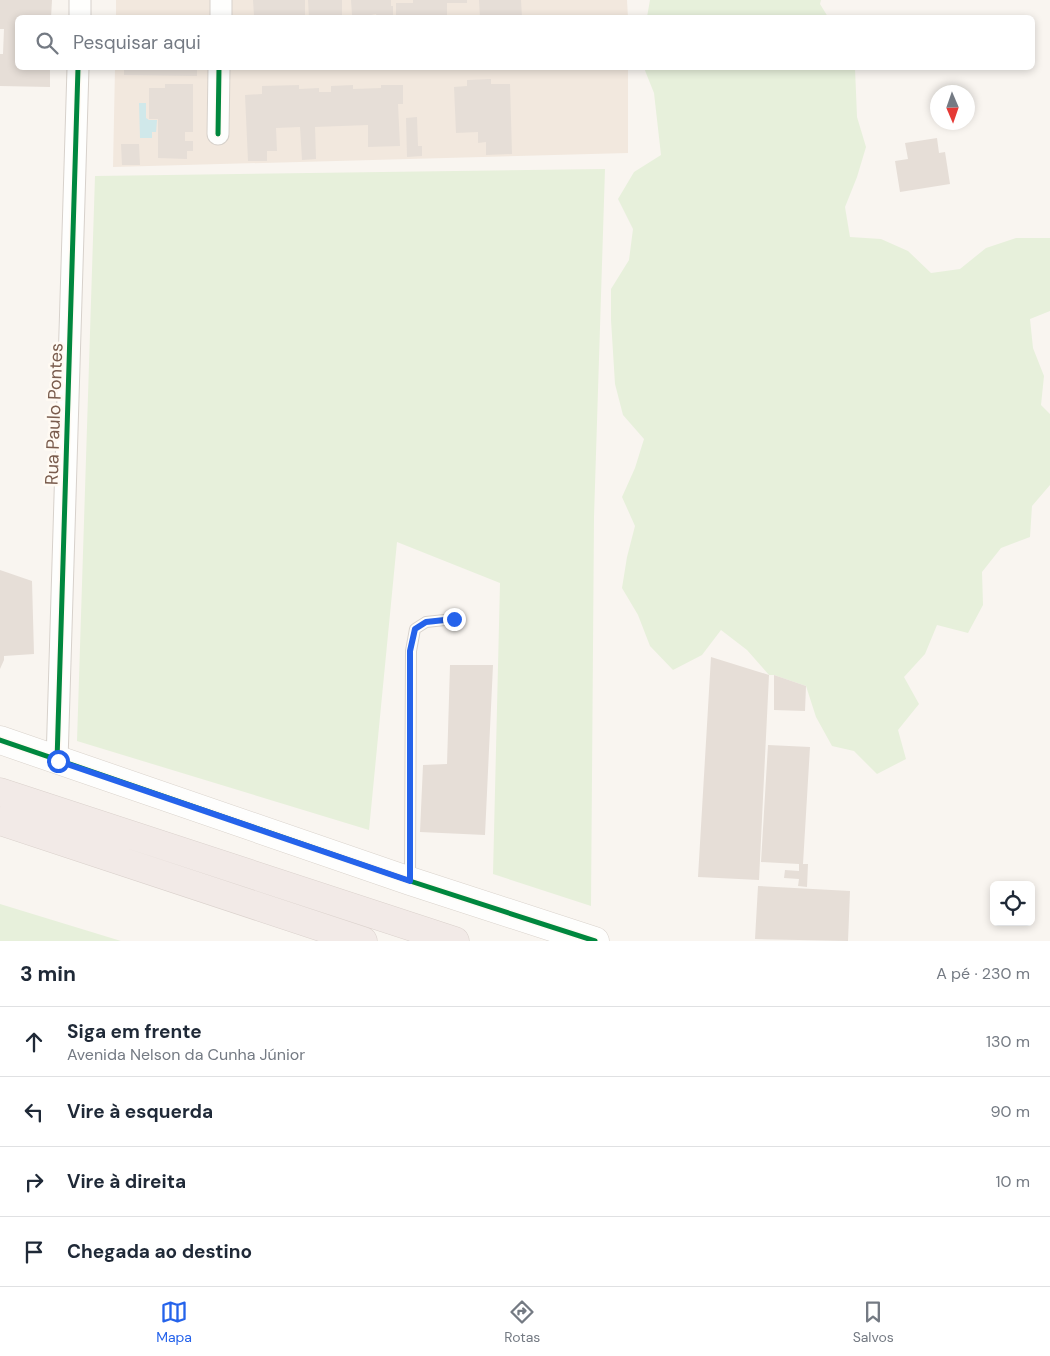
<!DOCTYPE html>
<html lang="pt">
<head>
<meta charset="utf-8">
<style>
	body { margin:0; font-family:"DM Sans",sans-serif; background:#f2f2f3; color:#1f2937 }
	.controls { position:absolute; right:15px; bottom:15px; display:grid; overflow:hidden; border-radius:8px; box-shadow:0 2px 8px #0003 }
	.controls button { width:45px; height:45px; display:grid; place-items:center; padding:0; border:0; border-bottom:1px solid #e0e1e3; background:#fff; color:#1f2937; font:25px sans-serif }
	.compass { position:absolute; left:930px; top:85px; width:45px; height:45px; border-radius:50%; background:#fff; box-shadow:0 2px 8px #0003; rotate:178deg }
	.stop { position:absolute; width:15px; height:15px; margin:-11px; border:4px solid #2563eb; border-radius:50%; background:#fff }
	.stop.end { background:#2563eb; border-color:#fff; box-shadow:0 1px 5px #0008 }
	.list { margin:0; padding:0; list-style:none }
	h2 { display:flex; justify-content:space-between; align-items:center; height:65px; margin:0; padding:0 20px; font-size:21px }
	h2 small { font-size:16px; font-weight:400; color:#747a83 }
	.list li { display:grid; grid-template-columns:32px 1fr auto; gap:15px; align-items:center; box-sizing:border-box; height:70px; padding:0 20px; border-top:1px solid #e0e1e3 }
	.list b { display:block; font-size:19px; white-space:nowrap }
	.list p { margin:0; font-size:16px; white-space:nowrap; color:#747a83 }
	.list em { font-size:16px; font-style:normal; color:#747a83 }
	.icon { flex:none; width:28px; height:28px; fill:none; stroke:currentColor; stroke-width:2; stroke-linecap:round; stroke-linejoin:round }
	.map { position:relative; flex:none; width:1050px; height:941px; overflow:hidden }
	.search { position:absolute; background:#fff; box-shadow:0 2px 8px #0003; left:15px; right:15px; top:15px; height:55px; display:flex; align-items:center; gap:12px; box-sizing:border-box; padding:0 18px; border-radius:8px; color:#747a83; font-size:19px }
	.sheet { height:345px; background:#fff }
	nav { display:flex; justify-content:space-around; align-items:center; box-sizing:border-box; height:70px; border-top:1px solid #e0e1e3; background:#fff; font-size:14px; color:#747a83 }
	nav a { display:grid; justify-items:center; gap:2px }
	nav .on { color:#2563eb }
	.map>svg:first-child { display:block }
	.residential { fill:#f2e8de }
	.green { fill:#e7f0db }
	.water { fill:#d0e8ea }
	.building { fill:#e6ded7 }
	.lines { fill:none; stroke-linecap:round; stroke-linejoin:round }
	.lane-casing { stroke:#d7d1cb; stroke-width:12 }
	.street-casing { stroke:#d7d1cb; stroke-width:23 }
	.secondary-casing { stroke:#d9d2cb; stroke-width:29 }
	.highway-casing { stroke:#dad1cc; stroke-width:29 }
	.lane { stroke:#fefefd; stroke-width:10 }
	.street { stroke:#fefefd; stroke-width:21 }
	.secondary { stroke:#fefefd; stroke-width:28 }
	.highway { stroke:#f2eae7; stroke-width:28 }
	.cycleway-casing { stroke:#fffaf3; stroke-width:8 }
	.cycleway { stroke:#00873e; stroke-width:5 }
	.route { stroke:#2563eb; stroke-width:6 }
	.labels { text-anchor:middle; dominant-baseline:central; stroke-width:5; stroke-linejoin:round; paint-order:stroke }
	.street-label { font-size:18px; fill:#7a5c4d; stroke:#fffaf3 }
</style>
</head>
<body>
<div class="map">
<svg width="1050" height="941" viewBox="0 0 1050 941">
	<rect width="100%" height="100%" fill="#f9f5f0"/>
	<!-- residential -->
	<path class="residential" d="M116,0H627L628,18H116Z
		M115,68H628V153L113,167Z"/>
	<!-- green -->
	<path class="green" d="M650,0H821L820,4L828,17H647Z
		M644,68H855L857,117L866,147L857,177L845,207L850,237L881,239L908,251L931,273L960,269L986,248L1016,238H1050V311L1030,319L1033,348L1044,376L1041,405L1050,414V485L1032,506L1030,537L1001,548L982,572L983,605L968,633L937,625L925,654L904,677L919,704L898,730L906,759L877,774L854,751L832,746L816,717L806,686L774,675H769L747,650L721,630L702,655L673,670L650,646L638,615L622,588L627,557L635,526L622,497L635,468L644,439L623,415L615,384L611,320V289L629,260L633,229L618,199L634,172L661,155L654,93Z
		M605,169L594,517L591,906L493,874L500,583L397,542L369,830L77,741L95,176Z
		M0,904L121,941H0Z"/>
	<!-- water -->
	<path class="water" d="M139,103H146V118L149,120H157L156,132H152V138H140Z"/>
	<!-- building -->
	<path class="building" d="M0,0H52L51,18H18V68H50V87L0,86V54H3L4,29H0Z
		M253,0H305V18H255L254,16Z
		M308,0H342V18H309Z
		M351,0H391V6H393V18H377L376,14L371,15V18H359V15H352Z
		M413,0H467V3H447V18H428V15L396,16V3H413Z
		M479,0H521L522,18H480Z
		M124,68H197V76L124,75Z
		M491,79V84H510L512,154L486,155V142L478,143V132L456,133L454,87L467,86V80Z
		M165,84H193V132H185V141H193V151H187V159L158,158V119H149V88H165Z
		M299,85V89L319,88V92H331V86L353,85V89L381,88V85H403V104H398L400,146L368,147V125L315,127L316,159L302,160L300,127L276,128L277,151H267V161H248L245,95L262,94V86Z
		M417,117L418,146H422V156L407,157L406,118Z
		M937,138L939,153L945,152L950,184L900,192L895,161L908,159L905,143Z
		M121,144H139L140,165H122Z
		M0,570L32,581L34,654L4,656V660L0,669Z
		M711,657L769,675L759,880L698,877Z
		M450,665H493L485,835L420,832L423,765L447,764Z
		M774,675L806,686L805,711L774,710Z
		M768,745L810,747L803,864H808L807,887L798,886L799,879L784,878L785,870L799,871V864L761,862Z
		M758,886L850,891L848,941L755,939Z"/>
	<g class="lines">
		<defs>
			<path id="lane" d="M410,880L411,651L415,629L426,622L454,619"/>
			<path id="street" d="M80,18V0
				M221,18V0
				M218,134L219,68
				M57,761L78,68"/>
			<path id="secondary" d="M0,740L410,881L595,941"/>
			<path id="highway" d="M0,792L455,941
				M0,821L363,941"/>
		</defs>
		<!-- lane casing -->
		<use href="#lane" class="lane-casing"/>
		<!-- street casing -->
		<use href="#street" class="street-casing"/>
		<!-- secondary casing -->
		<use href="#secondary" class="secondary-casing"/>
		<!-- highway casing -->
		<use href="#highway" class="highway-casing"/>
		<!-- lane -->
		<use href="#lane" class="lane"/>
		<!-- street -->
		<use href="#street" class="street"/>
		<!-- secondary -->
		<use href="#secondary" class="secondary"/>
		<!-- highway -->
		<use href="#highway" class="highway"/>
		<defs>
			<path id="cycleway" d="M218,134L219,68
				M0,740L410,881L595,941
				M57,761L78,68"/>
		</defs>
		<!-- cycleway casing -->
		<use href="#cycleway" class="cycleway-casing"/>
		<!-- cycleway -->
		<use href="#cycleway" class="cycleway"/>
	</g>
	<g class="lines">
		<!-- route -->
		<path class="route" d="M58,761L410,881V651L415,629L426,622L454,619"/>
	</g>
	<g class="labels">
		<!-- street labels -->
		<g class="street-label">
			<text transform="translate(54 414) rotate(-88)">Rua Paulo Pontes</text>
		</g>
	</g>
</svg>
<div class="controls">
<button><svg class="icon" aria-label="locate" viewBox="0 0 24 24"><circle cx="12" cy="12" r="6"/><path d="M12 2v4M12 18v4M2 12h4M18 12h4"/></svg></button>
</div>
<svg class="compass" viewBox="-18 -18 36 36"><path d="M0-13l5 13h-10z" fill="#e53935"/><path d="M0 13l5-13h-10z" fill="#747a83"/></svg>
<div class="stop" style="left:58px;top:761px"></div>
<div class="stop end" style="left:454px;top:619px"></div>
<div class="search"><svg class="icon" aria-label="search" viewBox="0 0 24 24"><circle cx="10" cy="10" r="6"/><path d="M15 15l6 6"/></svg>Pesquisar aqui</div>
</div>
<section class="sheet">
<h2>3 min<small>A pé · 230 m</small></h2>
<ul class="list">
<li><svg class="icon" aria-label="ahead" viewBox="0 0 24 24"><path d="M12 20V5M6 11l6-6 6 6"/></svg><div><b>Siga em frente</b><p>Avenida Nelson da Cunha Júnior</p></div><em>130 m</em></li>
<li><svg class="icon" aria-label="left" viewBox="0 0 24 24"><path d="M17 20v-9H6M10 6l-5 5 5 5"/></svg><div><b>Vire à esquerda</b></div><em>90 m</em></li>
<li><svg class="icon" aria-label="right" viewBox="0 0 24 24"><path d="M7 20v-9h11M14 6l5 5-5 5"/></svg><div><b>Vire à direita</b></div><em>10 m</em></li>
<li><svg class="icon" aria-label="arrive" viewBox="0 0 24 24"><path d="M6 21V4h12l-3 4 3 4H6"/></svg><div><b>Chegada ao destino</b></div></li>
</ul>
</section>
<nav>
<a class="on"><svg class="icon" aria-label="map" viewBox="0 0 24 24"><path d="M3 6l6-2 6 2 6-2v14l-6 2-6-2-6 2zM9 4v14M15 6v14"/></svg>Mapa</a>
<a><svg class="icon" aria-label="directions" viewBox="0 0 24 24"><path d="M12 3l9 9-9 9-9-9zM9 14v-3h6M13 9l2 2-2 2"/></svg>Rotas</a>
<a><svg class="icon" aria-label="saved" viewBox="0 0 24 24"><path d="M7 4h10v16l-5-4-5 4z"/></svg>Salvos</a>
</nav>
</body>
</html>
